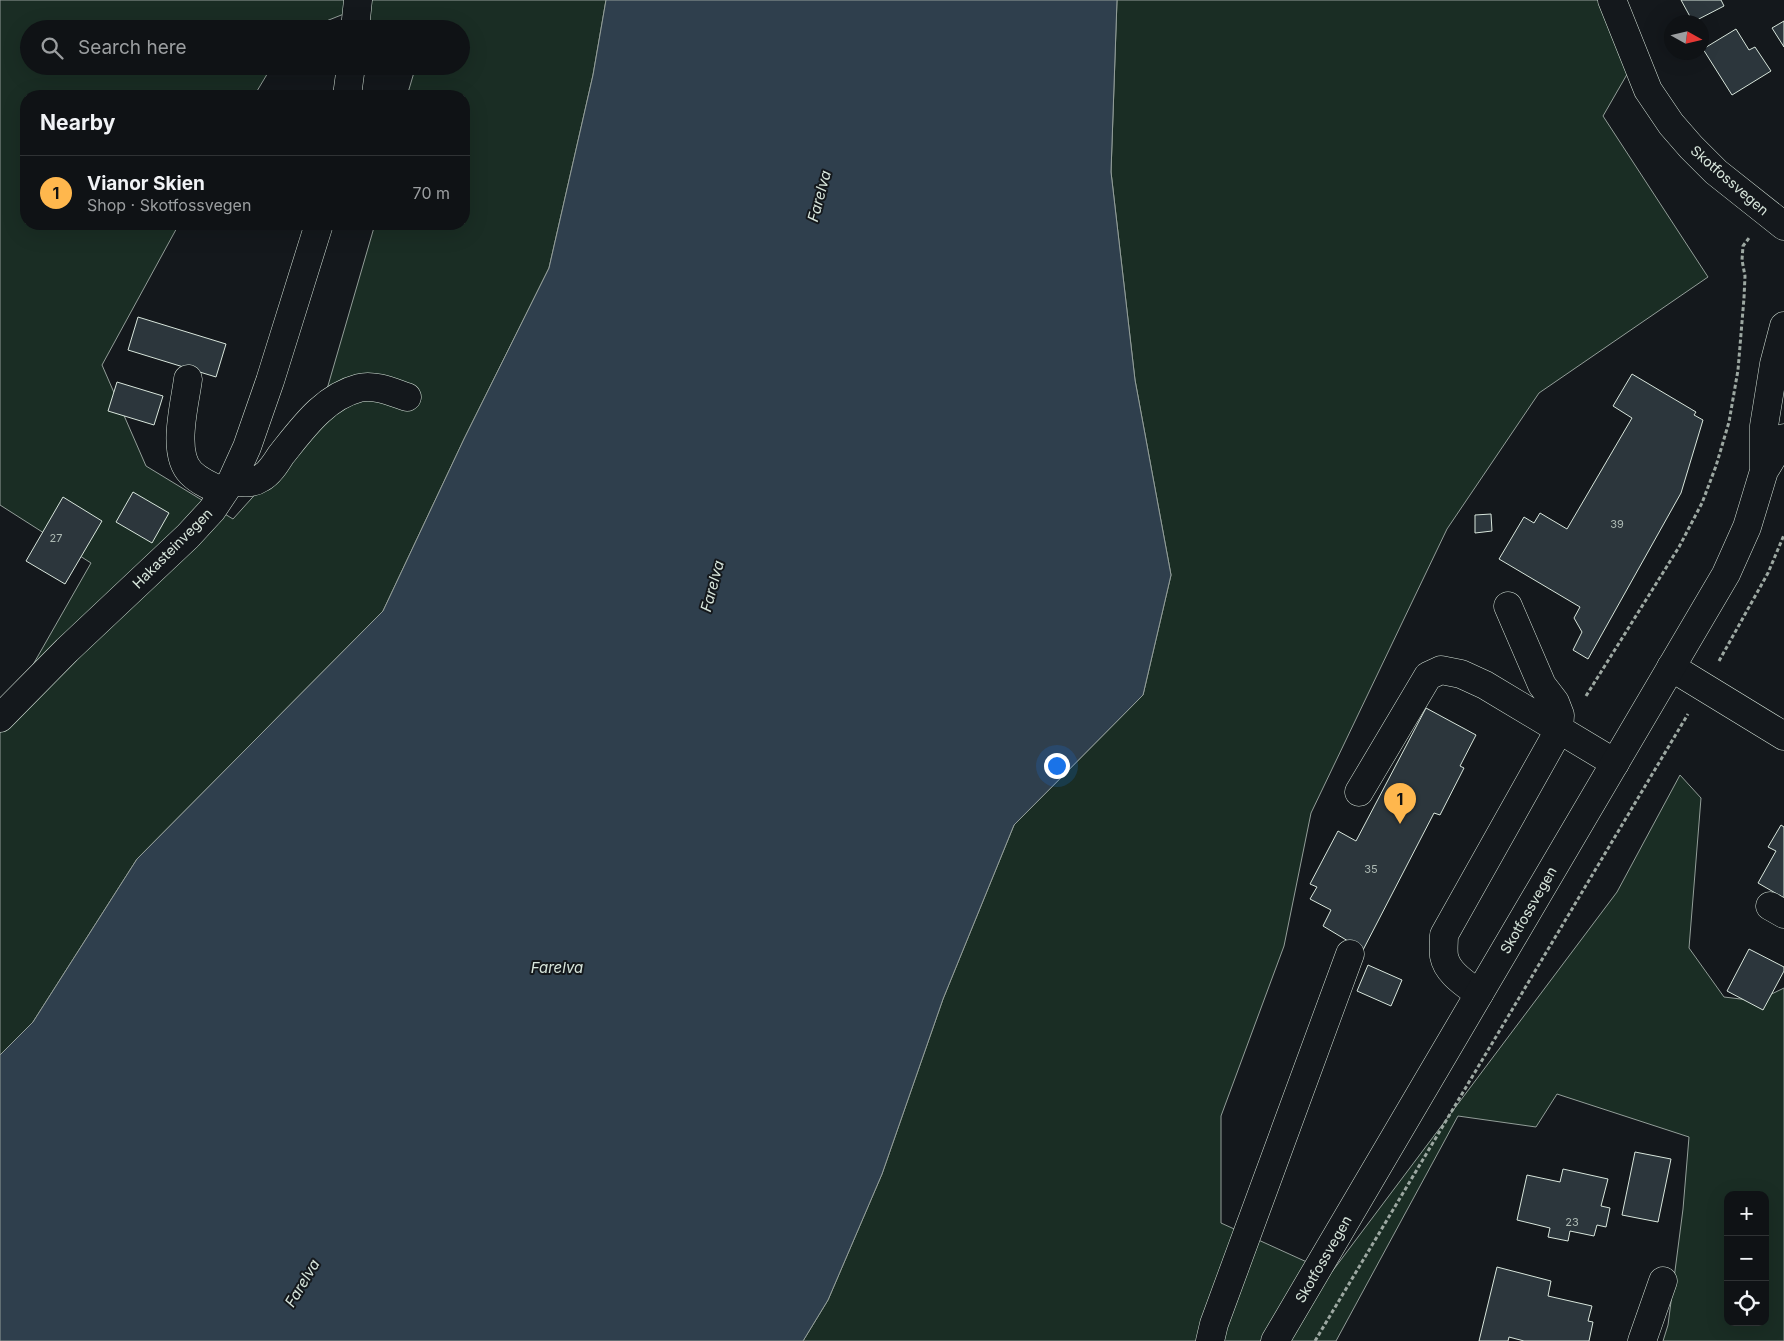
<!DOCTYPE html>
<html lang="en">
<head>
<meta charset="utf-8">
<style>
	body { margin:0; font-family:Inter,sans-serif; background:#181b1e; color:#f1f3f6 }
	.controls { position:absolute; right:15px; bottom:15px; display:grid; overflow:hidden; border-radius:10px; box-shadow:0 5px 20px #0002 }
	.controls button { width:45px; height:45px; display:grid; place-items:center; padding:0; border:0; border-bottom:1px solid #2f3234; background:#0f1215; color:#f1f3f6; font:25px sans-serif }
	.compass { position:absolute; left:1664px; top:15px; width:45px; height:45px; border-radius:50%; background:#0f1215; box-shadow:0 5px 20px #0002; rotate:98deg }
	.you { position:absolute; left:1056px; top:765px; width:18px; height:18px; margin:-12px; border:4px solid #fff; border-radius:50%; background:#1a73e8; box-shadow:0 0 0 8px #1a73e833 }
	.badge { display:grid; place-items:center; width:32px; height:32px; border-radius:50%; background:#ffb74d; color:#111; font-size:16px; font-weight:700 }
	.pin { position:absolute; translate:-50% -41px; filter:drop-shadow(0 1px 2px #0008) }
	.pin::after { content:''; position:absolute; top:26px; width:18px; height:15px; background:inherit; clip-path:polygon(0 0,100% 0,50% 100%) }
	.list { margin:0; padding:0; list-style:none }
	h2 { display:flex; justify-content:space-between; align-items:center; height:65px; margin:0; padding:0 20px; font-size:21px }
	h2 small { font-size:16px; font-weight:400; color:#9b9ea0 }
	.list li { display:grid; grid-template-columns:32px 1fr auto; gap:15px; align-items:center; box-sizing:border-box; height:75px; padding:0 20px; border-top:1px solid #2f3234 }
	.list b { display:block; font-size:19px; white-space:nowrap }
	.list p { margin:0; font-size:16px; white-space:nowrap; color:#9b9ea0 }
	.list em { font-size:16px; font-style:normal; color:#9b9ea0 }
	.icon { flex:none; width:28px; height:28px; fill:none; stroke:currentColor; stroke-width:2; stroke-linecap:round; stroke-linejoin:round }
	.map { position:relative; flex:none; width:1784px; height:1341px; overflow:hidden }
	.search { position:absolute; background:#0f1215; box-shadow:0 5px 20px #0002; left:20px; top:20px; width:450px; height:55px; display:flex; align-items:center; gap:12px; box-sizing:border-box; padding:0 18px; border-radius:28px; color:#9b9ea0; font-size:19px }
	.panel { position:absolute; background:#0f1215; box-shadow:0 5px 20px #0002; left:20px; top:90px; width:450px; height:140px; border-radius:20px }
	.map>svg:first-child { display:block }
	.green { fill:#1a2d24; stroke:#939e99; fill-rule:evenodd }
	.water { fill:#2f3f4d; stroke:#939e99 }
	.building { fill:#2c363c; stroke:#d8e6dc }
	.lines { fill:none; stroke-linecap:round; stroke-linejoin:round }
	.minor-casing { stroke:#d8e6dc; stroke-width:29 }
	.major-casing { stroke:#d8e6dc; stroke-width:29 }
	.path { stroke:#9da8a2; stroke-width:3; stroke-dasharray:4 2.5; stroke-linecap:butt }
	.minor { stroke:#14181c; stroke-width:28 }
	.major { stroke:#14181c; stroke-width:28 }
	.labels { text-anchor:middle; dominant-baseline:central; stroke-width:4; stroke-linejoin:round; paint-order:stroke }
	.number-label { font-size:11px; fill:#adbab4 }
	.street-label { font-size:14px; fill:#d8e6dc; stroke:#14181c }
	.water-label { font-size:15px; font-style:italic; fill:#d8e6dc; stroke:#14181c }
</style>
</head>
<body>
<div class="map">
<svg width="1784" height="1341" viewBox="0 0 1784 1341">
	<rect width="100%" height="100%" fill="#14181c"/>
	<!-- green -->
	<path class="green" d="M0,0H606L593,75L549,268L464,439L383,611L137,859L33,1022L0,1055V713L18,691L91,563L0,505ZM354,10L374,29H461V66H412L415,69L407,96H464V224H375L316,427L233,519L146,466L102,365L179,224H26V96H254L272,66H29V29H306Z
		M1117,0H1611L1637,57L1603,116L1708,277L1539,393L1447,529L1311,813L1284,946L1221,1116V1223L1331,1273L1617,892L1680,775L1701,798L1689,948L1724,997L1757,1001L1784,988V1341H1663L1668,1325L1683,1209L1689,1137L1557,1094L1536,1127L1458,1116L1336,1341H803L828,1300L882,1174L943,999L1014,825L1143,695L1171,575L1135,380L1111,172ZM1728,1195H1765V1322H1728Z"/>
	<!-- water -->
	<path class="water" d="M606,0H1117L1111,172L1135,380L1171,575L1143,695L1014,825L943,999L882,1174L828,1300L803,1341H0V1055L33,1022L137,859L383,611L464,439L549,268L593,75Z"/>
	<!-- building -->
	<path class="building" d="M1681,0H1721L1724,6L1693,22Z
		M1784,21V47L1772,28Z
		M1736,29L1749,50L1755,47L1771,71L1732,95L1703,49Z
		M138,317L226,344L216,377L128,350Z
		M1632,374L1696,412L1694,415L1703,420L1681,493L1588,659L1573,650L1582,632L1574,618L1580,607L1499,559L1524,517L1534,523L1540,513L1567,529L1632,418L1613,406Z
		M117,382L163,396L154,425L108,411Z
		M133,492L169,513L152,543L116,522Z
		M63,497L102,521L65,584L26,561Z
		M1491,514L1492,531L1475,533V515Z
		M1426,708L1476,735L1460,766L1464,768L1440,815L1434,813L1363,950L1323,926L1331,910L1310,899L1317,887L1310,884L1338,831L1356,841Z
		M1781,825L1784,827V898L1758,883L1776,851L1768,847Z
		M1749,949L1784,967V971L1763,1010L1727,991Z
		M1368,965L1402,980L1391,1006L1357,991Z
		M1635,1152L1671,1159L1658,1222L1622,1215Z
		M1563,1169L1608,1179L1601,1206L1610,1208L1606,1227L1597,1225L1594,1236L1570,1231L1568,1241L1548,1237L1550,1228L1517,1220L1527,1175L1560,1182Z
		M1497,1267L1551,1281L1548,1296L1592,1306L1588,1321L1593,1322L1589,1341H1524L1509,1337L1508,1341H1479Z"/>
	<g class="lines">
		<defs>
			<path id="minor" d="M355,29L358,0
				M347,96L351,66
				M188,379C185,404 171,453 191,473C200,482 212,487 224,492
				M232,480C241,483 252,484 261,478C269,474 276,463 281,455C302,429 324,397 359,388C374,384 392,392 407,397
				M1671,667L1784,736
				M0,718L67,650L188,536L212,510L232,480L247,447L270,381L319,224
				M1359,792L1428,676L1441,670L1461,674L1485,685L1615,763
				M1770,906L1784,914
				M1479,994C1466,984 1447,973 1444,956C1443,949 1444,942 1444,935L1559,730L1560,715L1555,702L1542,685L1508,606
				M1210,1341L1214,1324L1350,954
				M1642,1341L1663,1281"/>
			<path id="major" d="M1612,0L1648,90L1671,124L1691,147L1716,172L1784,226
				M1764,471V426L1774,364L1784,326
				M1275,1341L1726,574L1747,527L1764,471L1784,438"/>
		</defs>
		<!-- minor casing -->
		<use href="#minor" class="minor-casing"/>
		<!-- major casing -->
		<use href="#major" class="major-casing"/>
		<!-- path -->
		<path class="path" d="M1719,661L1768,573L1784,535
			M1586,696L1679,547L1702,503L1716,466L1729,422L1738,370L1744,298L1745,276L1742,260L1743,246L1749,238
			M1315,1341L1688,714"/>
		<!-- minor -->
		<use href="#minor" class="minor"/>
		<!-- major -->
		<use href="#major" class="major"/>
	</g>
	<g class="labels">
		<!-- number labels -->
		<g class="number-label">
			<text x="1617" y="524">39</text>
			<text x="56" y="538">27</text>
			<text x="1371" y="869">35</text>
			<text x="1572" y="1222">23</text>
		</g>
		<!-- street labels -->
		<g class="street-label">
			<text transform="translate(1730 180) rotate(41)">Skotfossvegen</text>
			<text transform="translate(172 548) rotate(-45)">Hakasteinvegen</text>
			<text transform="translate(1528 910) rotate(-60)">Skotfossvegen</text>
			<text transform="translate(1323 1259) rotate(-60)">Skotfossvegen</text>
		</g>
		<!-- water labels -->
		<g class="water-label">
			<text transform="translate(819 196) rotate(-75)">Farelva</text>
			<text transform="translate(712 586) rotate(-75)">Farelva</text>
			<text x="557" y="967">Farelva</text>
			<text transform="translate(302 1283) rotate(-59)">Farelva</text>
		</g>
	</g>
</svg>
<div class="controls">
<button>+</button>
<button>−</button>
<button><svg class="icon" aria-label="locate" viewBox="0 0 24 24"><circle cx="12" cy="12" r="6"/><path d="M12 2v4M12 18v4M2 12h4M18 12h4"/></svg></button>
</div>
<svg class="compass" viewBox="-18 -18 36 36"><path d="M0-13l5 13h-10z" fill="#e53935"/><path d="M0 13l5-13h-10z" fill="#9b9ea0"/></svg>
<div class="you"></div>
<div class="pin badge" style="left:1400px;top:824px">1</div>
<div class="search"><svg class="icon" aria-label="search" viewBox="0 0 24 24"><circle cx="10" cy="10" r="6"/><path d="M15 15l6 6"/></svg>Search here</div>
<section class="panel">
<h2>Nearby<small></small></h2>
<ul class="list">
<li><span class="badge">1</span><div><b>Vianor Skien</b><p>Shop · Skotfossvegen</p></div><em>70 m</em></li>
</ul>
</section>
</div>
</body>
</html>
